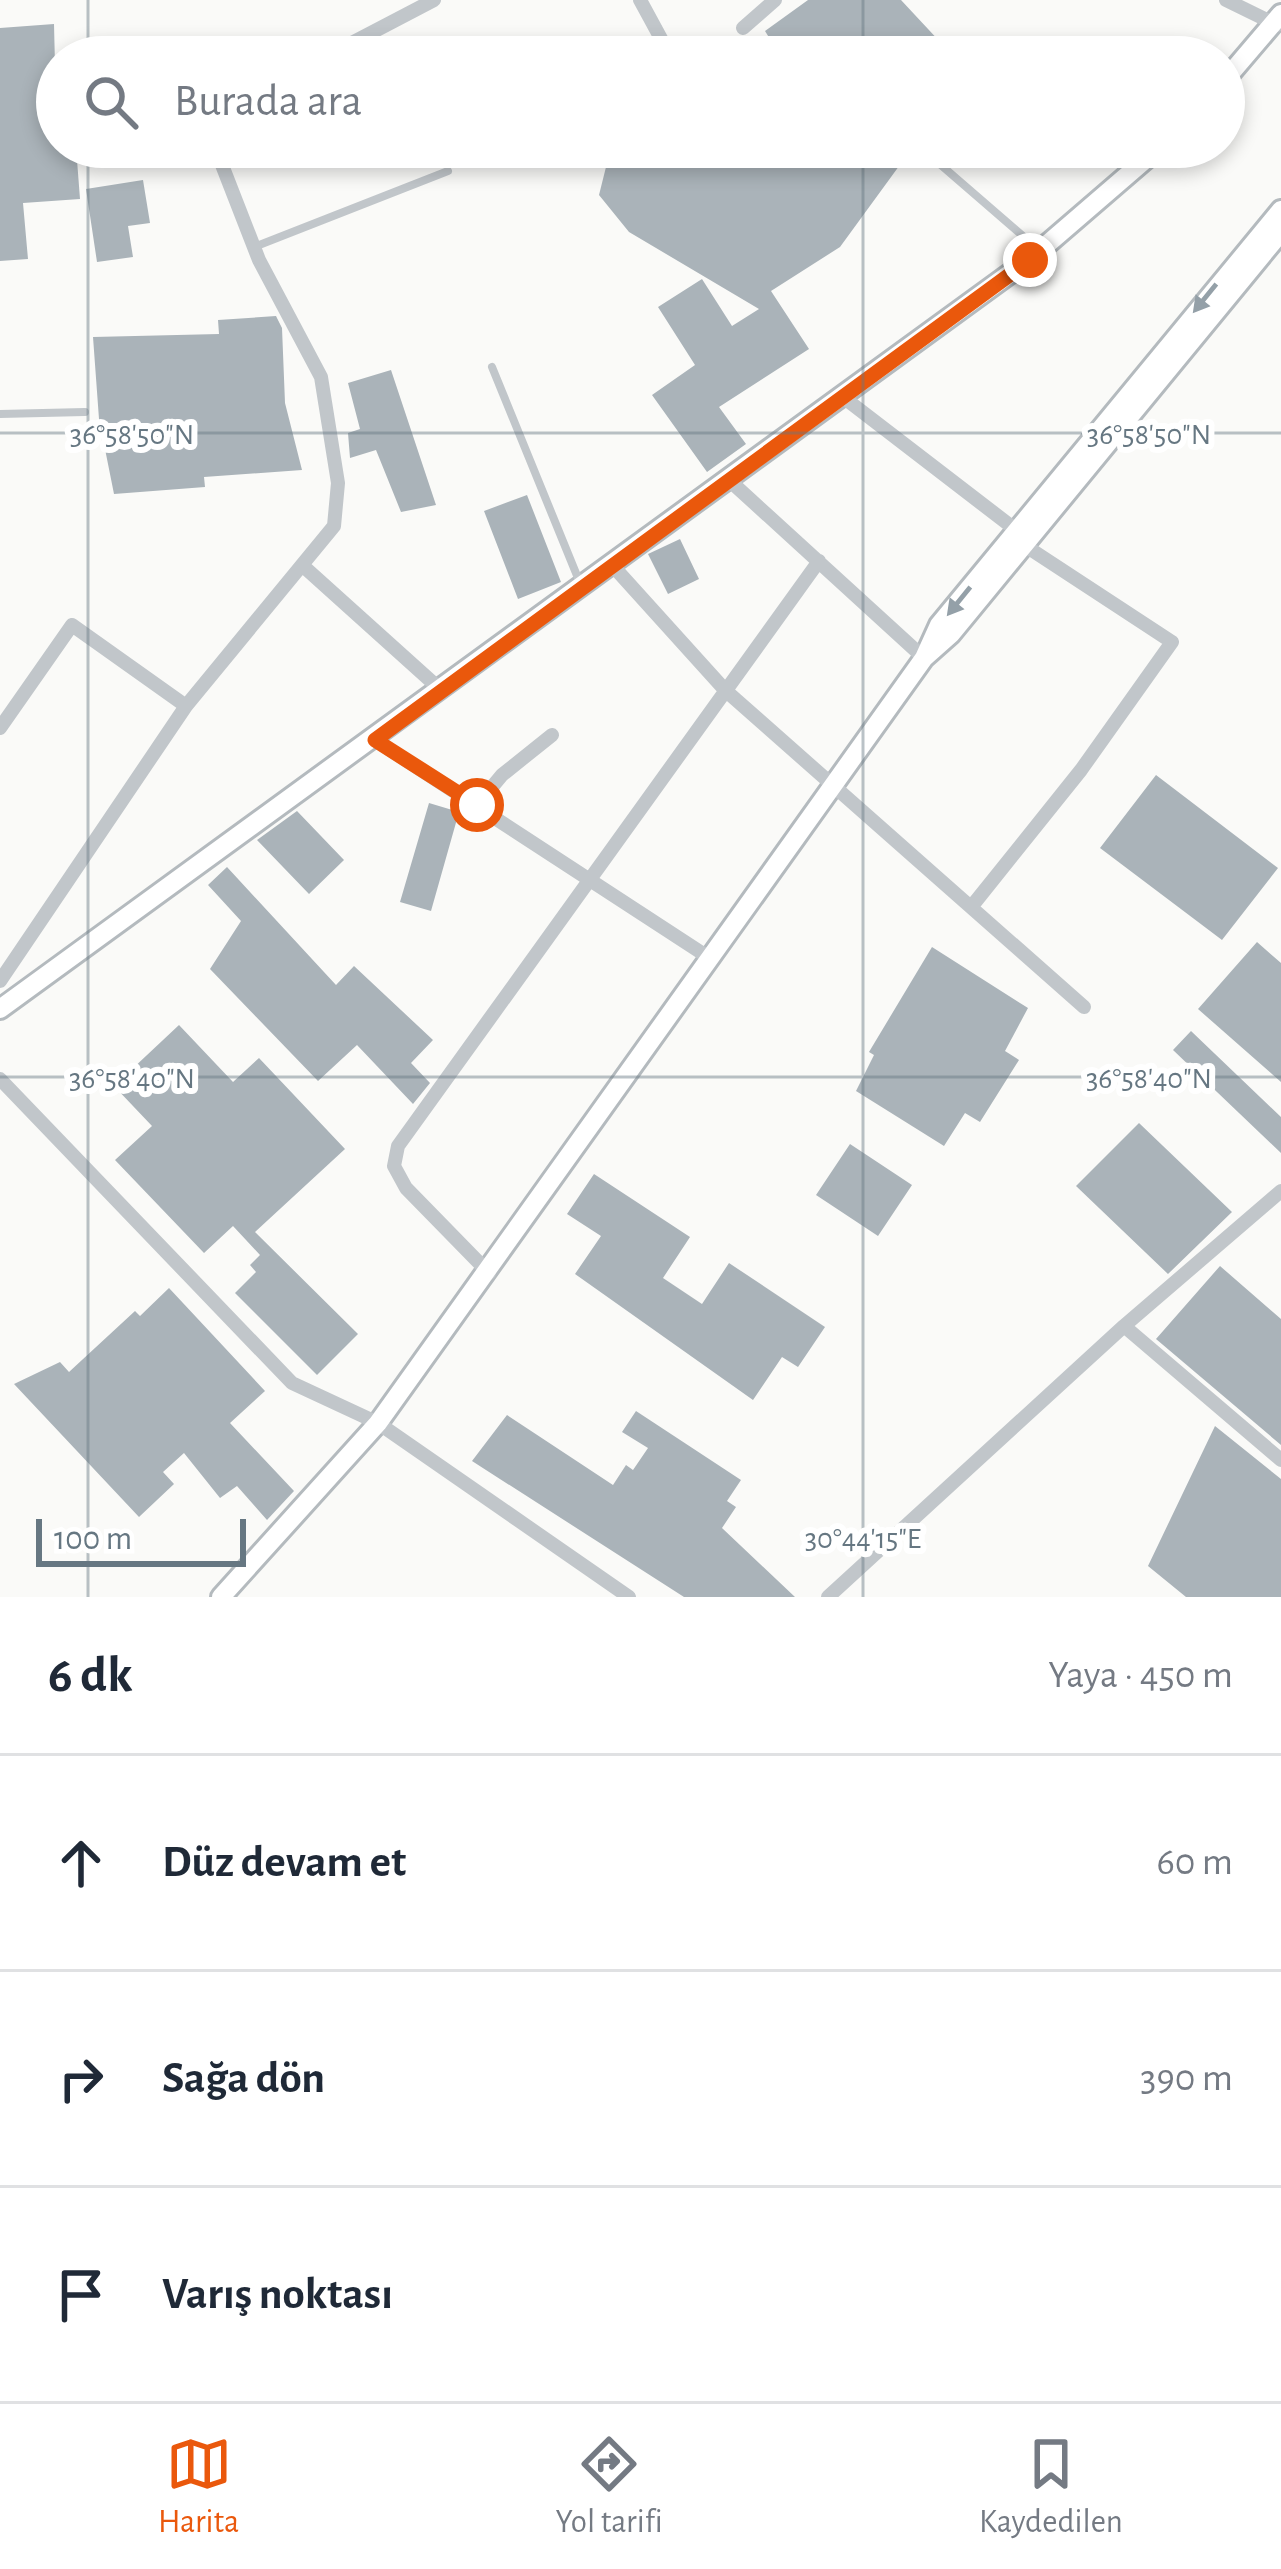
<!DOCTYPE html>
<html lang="tr">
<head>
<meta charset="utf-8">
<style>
	body { margin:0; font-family:"Alegreya Sans",sans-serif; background:#f2f2f3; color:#1f2937 }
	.scale { position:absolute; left:36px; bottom:30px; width:210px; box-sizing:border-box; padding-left:12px; border:6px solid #667782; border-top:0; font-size:33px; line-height:42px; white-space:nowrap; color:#667782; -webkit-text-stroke:9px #fff; paint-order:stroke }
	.stop { position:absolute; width:36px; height:36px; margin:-27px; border:9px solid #ea580c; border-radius:50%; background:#fff }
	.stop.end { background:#ea580c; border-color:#fff; box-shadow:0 3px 12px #0008 }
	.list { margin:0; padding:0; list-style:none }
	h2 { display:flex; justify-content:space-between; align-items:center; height:156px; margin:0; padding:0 48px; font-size:51px }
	h2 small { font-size:39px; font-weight:400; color:#747a83 }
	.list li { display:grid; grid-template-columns:78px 1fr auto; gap:36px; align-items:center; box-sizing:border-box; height:216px; padding:0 48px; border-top:3px solid #e0e1e3 }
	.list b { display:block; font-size:45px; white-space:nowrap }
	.list em { font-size:39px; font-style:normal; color:#747a83 }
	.icon { flex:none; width:66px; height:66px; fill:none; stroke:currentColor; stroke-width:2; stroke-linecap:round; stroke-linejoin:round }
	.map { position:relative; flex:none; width:1281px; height:1597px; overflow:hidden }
	.search { position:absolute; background:#fff; box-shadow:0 6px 18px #0003; left:36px; right:36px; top:36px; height:132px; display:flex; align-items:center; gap:30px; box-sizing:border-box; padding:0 42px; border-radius:66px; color:#747a83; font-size:45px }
	.sheet { height:804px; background:#fff }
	nav { display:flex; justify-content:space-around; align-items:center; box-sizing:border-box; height:168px; border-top:3px solid #e0e1e3; background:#fff; font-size:33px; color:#747a83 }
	nav a { display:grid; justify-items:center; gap:6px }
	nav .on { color:#ea580c }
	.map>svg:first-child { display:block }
	.building { fill:#aab3b9 }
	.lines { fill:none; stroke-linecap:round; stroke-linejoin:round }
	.secondary-casing { stroke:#b4babe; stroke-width:24 }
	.lane { stroke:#c1c6ca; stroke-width:8 }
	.street { stroke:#c1c6ca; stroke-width:14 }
	.secondary { stroke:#fff; stroke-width:18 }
	.oneway { fill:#94a0a8 }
	.route { stroke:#ea580c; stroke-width:15 }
	.ticks { fill:none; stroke:#667782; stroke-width:3; stroke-opacity:0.45 }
	.ticks-label { font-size:30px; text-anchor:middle; fill:#667782; stroke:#fff; stroke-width:12; stroke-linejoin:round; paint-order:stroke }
</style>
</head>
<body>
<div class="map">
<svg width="1281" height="1597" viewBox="0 0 1281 1597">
	<rect width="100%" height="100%" fill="#fafaf8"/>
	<!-- building -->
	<path class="building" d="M808,0H901L942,44L937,57H781L765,31Z
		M54,24L57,148L76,147L80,199L23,203L28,259L0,261V28Z
		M611,147H903L902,162L840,247L771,291L809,349L719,407L746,444L707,472L652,395L695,365L658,307L702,279L732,326L759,309L629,232L599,195Z
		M143,180L150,223L128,226L133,257L97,262L86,189Z
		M276,316L282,328L285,403L302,470L204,477L205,487L114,494L99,419L93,337L219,334L218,320Z
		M391,370L436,505L401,512L376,450L350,458L348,433L360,429L348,383Z
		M527,495L561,582L518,599L484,511Z
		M680,539L699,579L668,594L648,554Z
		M1156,775L1278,868L1222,940L1100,848Z
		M429,803L459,812L431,911L400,902Z
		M297,811L344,860L309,894L257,840Z
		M227,867L336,985L354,966L433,1040L411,1063L430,1083L413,1104L357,1045L318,1081L210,969L241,921L208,885Z
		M1257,942L1281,963V1082L1198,1009Z
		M932,947L1028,1008L1005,1051L1019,1060L980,1122L965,1113L944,1146L856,1091L874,1055L869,1052Z
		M179,1025L233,1082L259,1058L345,1149L255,1232L358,1334L317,1375L235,1293L256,1272L250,1265L260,1255L233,1226L204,1253L115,1160L152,1126L114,1086Z
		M1191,1031L1281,1117V1153L1173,1050Z
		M1139,1123L1232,1212L1168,1274L1076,1186Z
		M850,1144L912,1185L878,1236L816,1195Z
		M594,1174L690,1237L663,1278L702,1304L729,1263L825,1327L798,1367L782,1357L753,1400L575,1274L601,1236L567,1214Z
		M1220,1266L1281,1319V1445L1156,1339Z
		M169,1288L265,1391L230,1423L294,1491L267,1520L237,1486L220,1498L184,1453L163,1472L174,1484L139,1517L14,1384L60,1362L69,1372L135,1311L140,1316Z
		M636,1411L741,1480L727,1501L736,1507L722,1528L795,1597H684L472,1461L507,1415L613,1485L626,1465L633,1470L648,1448L622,1432Z
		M1215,1426L1281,1479V1597H1186L1148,1566Z"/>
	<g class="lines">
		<defs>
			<path id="secondary" d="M1224,81L1281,14
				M1281,210L939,625L924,658L951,634L1281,232
				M0,1009L1030,259L1160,147
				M221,1597L378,1423L924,658"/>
		</defs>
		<!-- secondary casing -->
		<use href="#secondary" class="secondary-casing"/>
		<!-- lane -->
		<path class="lane" d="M927,153L1039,250
			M254,247L448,171
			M492,367L580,583
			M0,414L85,412"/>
		<!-- street -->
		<path class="street" d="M640,0L671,57
			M1226,0L1277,25
			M743,28L775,0
			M325,57L434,0
			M843,397L1016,530
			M729,480L924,658
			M302,565L442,691
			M613,566L725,690L1084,1007
			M0,728L72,625L186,706
			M375,740L708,957
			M477,805L502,775L552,735
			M972,906L1081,770L1172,642L1024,545
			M0,981L186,706L334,526L338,483L321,377L259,260L215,147
			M0,1079L292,1383L378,1423L629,1597
			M489,1273L406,1188L394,1166L398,1146L819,561
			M1124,1326L1281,1460
			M828,1597L1124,1326L1281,1191"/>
		<!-- secondary -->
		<use href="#secondary" class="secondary"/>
	</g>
	<!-- one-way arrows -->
	<defs><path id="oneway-solid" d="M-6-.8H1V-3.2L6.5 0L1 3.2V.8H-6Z" transform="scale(3)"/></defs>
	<g class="oneway">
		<use href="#oneway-solid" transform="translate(1205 298) rotate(129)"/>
		<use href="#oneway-solid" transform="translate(959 601) rotate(129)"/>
	</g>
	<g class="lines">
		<!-- route -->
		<path class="route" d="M477,805L375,740L1030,260"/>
	</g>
	<!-- ticks -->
	<path class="ticks" d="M88,0V57M863,0V57M88,147V1597M863,147V1597M0,433H1281M0,1077H1281"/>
	<g class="ticks-label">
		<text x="132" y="444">36°58'50"N</text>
		<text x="1149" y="444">36°58'50"N</text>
		<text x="132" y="1088">36°58'40"N</text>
		<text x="1149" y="1088">36°58'40"N</text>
		<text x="863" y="1548">30°44'15"E</text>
	</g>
</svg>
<div class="scale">100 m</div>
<div class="stop" style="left:477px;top:805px"></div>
<div class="stop end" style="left:1030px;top:260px"></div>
<div class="search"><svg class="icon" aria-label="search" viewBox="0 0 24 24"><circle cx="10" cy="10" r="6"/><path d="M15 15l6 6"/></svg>Burada ara</div>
</div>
<section class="sheet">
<h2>6 dk<small>Yaya · 450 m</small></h2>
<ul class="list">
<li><svg class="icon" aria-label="ahead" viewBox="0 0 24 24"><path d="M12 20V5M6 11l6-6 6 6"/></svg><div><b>Düz devam et</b></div><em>60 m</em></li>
<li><svg class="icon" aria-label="right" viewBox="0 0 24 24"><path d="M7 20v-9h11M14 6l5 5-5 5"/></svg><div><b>Sağa dön</b></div><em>390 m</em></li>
<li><svg class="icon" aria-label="arrive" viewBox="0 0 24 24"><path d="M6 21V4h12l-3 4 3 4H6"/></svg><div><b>Varış noktası</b></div></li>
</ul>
</section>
<nav>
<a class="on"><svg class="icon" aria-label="map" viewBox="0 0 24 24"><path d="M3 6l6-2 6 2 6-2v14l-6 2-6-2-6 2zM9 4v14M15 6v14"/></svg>Harita</a>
<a><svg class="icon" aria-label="directions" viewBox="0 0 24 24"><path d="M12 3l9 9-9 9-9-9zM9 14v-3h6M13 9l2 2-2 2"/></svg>Yol tarifi</a>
<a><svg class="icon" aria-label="saved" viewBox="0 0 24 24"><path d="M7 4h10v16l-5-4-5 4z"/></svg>Kaydedilen</a>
</nav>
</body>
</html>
